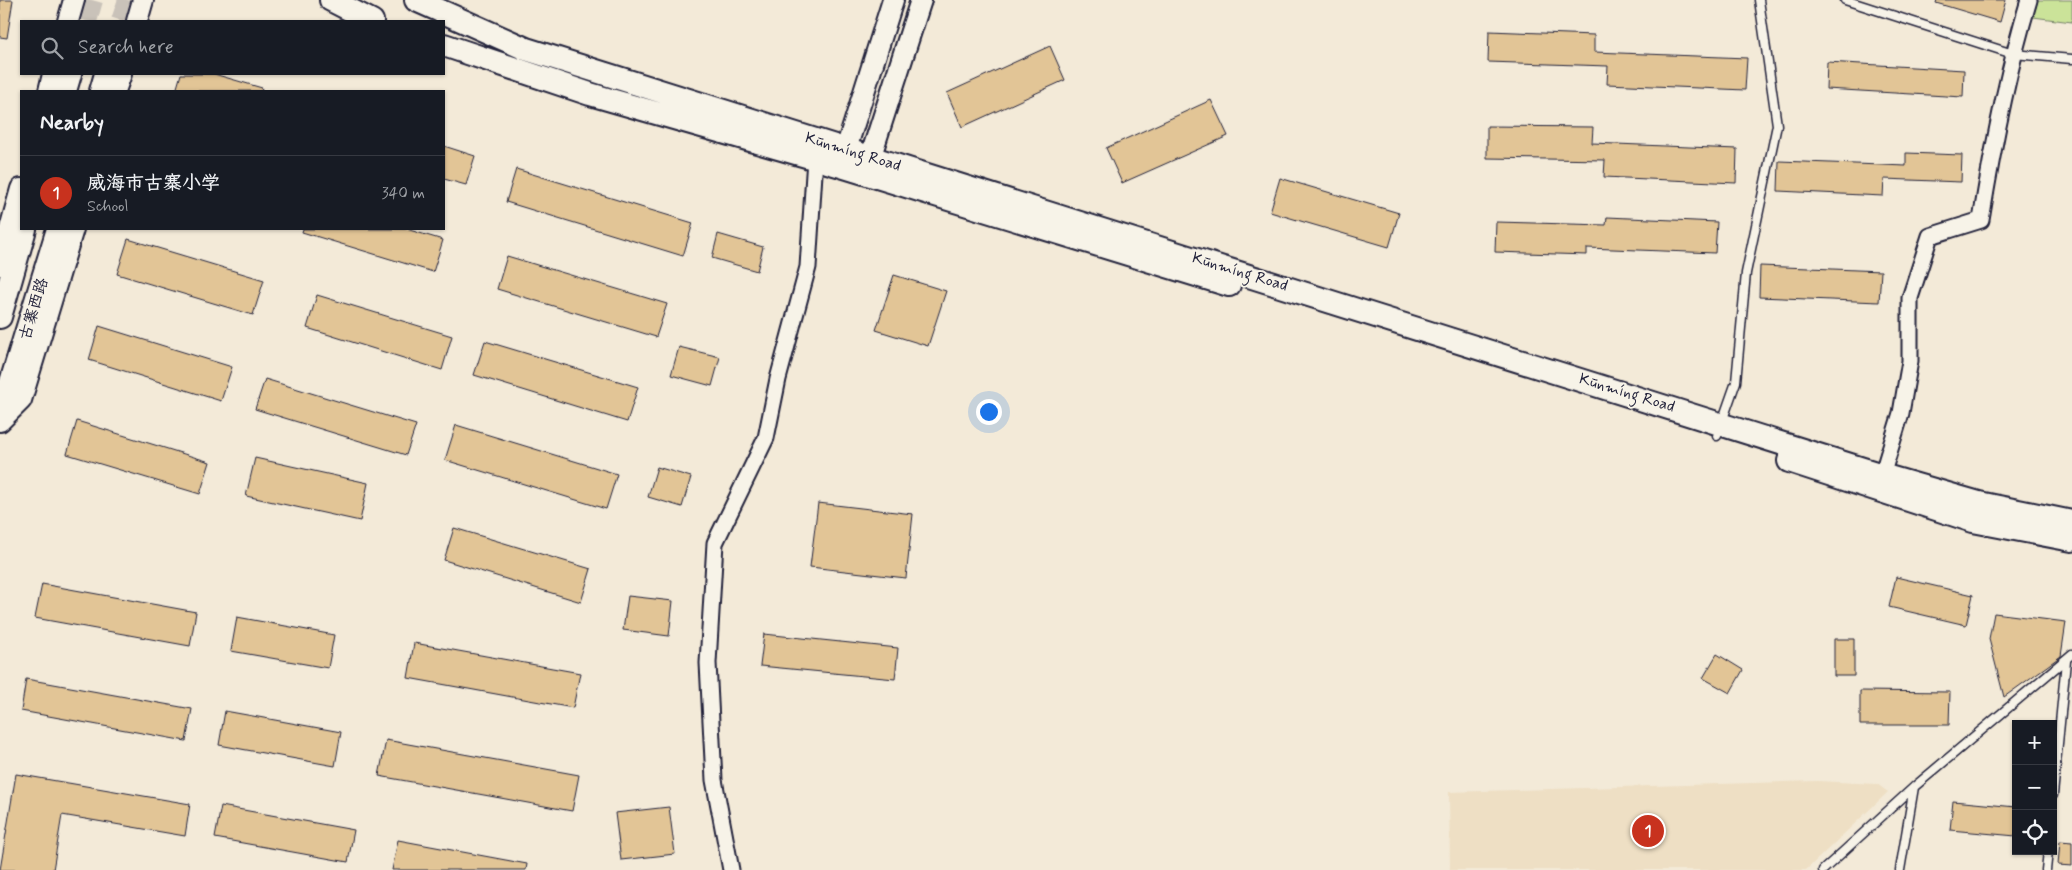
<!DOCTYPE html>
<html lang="en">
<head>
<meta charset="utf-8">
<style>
	body { margin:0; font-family:Mynerve,"LXGW WenKai TC",sans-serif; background:#242831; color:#f1f3f6 }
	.controls { position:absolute; right:15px; bottom:15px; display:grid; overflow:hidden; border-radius:0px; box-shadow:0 1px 4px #0004 }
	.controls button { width:45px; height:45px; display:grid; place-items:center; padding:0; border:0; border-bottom:1px solid #363941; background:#171b24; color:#f1f3f6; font:25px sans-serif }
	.you { position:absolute; left:988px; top:411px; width:18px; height:18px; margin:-12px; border:4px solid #fff; border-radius:50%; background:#1a73e8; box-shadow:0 0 0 8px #1a73e833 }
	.badge { display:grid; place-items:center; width:32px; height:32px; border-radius:50%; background:#c8321e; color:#fff; font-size:16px; font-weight:700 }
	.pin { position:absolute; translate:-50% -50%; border:2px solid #fff; box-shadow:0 1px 5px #0006 }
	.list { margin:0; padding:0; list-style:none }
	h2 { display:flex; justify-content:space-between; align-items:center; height:65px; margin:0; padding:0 20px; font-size:21px }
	h2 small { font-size:16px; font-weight:400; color:#9ea1a6 }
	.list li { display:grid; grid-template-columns:32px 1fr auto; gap:15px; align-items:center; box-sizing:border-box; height:75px; padding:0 20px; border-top:1px solid #363941 }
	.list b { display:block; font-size:19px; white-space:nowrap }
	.list p { margin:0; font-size:16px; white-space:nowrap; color:#9ea1a6 }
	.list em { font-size:16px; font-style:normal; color:#9ea1a6 }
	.icon { flex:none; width:28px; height:28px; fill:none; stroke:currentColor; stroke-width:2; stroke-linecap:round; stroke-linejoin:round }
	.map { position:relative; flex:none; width:2072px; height:870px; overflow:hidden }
	.search { position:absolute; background:#171b24; box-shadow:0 1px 4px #0004; left:20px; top:20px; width:425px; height:55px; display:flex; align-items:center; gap:12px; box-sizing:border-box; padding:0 18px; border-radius:0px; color:#9ea1a6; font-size:19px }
	.panel { position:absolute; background:#171b24; box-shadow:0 1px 4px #0004; left:20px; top:90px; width:425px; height:140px; border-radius:0px }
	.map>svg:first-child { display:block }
	.built { fill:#eedfc4 }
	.green { fill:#cbe399; stroke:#76826a }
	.building { fill:#e2c596; stroke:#22223b }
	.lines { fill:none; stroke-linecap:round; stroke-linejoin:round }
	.primary-tunnel { stroke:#c9c2b9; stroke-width:22; stroke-dasharray:22 11; stroke-linecap:butt }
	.lane-casing { stroke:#22223b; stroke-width:11 }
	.street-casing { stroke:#22223b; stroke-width:19 }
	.secondary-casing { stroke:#22223b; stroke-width:24 }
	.primary-casing { stroke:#22223b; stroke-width:26 }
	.lane { stroke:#f7f3e8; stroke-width:8 }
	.street { stroke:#f7f3e8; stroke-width:15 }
	.secondary { stroke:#f7f3e8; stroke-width:20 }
	.primary { stroke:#f7f3e8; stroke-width:22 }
	.labels { text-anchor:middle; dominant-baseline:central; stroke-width:4; stroke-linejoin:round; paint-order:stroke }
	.street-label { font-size:16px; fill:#22223b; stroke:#f7f3e8 }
</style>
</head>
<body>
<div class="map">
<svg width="2072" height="870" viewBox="0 0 2072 870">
	<rect width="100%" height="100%" fill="#f3ead8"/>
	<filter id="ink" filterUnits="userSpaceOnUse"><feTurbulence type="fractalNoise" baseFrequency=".02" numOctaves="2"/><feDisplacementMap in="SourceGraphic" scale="10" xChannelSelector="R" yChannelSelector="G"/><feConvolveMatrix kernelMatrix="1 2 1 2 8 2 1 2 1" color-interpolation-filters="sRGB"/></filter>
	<g filter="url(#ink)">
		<!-- built -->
		<path class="built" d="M1818,781L1877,784L1888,792L1806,870H1450L1449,792Z"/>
		<!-- green -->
		<path class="green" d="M2038,0H2072V22L2033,17Z"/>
		<!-- building -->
		<path class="building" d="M0,0H13L7,38L0,37Z
			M1937,0H2006L2000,22L1936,3Z
			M1489,31L1594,35V52L1747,58L1745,90L1607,84L1608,66L1488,62Z
			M1050,46L1065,80L962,127L947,93Z
			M1827,62L1964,70L1963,97L1826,89Z
			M181,74H214L262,88L261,91H176Z
			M1211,100L1228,136L1122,183L1106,148Z
			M1487,126L1593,127L1592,143L1737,149L1736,183L1604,177L1605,160L1487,158Z
			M444,146L475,156L466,185L444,179Z
			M1906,153L1962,155L1961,182L1884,179L1883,196L1778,191L1779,161L1906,166Z
			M516,169L693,223L683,256L506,202Z
			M1280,178L1399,213L1389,247L1270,212Z
			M1607,217L1717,222L1715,253L1587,248V255L1495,252L1496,222L1606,225Z
			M303,229H406L443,240L433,272L302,232Z
			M718,234L763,247L757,271L712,258Z
			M128,239L264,280L253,315L117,274Z
			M507,256L667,304L656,337L497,289Z
			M1760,266L1881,271L1879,302L1759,297Z
			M894,275L946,291L928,346L876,330Z
			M317,295L452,336L442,370L307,328Z
			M99,326L232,367L221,401L89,360Z
			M485,341L638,387L627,422L474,375Z
			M679,347L720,357L712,386L671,375Z
			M265,379L416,425L406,455L255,409Z
			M77,421L210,462L200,494L67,454Z
			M456,425L617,474L606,509L445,460Z
			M255,458L368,483L360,521L246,496Z
			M657,467L691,477L682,507L648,497Z
			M818,503L913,514L906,578L810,567Z
			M454,528L591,569L581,602L444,560Z
			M1896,577L1973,595L1966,625L1889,607Z
			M42,584L196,612L190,646L35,618Z
			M628,596L673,601L669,636L623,630Z
			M1994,613L2066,622L2061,656L2004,697L1989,639Z
			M237,617L334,635L328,668L231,651Z
			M764,634L898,648L895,679L760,666Z
			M1834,639H1854V676H1834Z
			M414,643L580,673L573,708L408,678Z
			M1717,654L1743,670L1730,693L1703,678Z
			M26,679L192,709L186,741L21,711Z
			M1860,691L1950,692L1949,725H1860Z
			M225,711L341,732L335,766L219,745Z
			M386,740L579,775L572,811L379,776Z
			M16,774L190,804L185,836L62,815L53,870H0Z
			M1953,801L2016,807V836L1950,830Z
			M221,806L354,830L348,862L215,838Z
			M669,807L675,854L621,860L615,813Z
			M398,840L527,864L526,870H392Z
			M2060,841L2072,842V866L2058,865Z"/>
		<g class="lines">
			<!-- primary-tunnel -->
			<path class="primary-tunnel" d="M86,21L92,0
				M122,21L129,0"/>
			<defs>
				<path id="lane" d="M1845,0L2013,54L2072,59
					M1717,436L1736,382L1746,273L1777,125L1759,0
					M2053,795L2066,661
					M1823,870L1914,787L2072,654
					M1900,870L1914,787
					M2046,870L2048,851"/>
				<path id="street" d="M1880,482L1901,413L1910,361V298L1930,236L1981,220C1993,146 2007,73 2029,0
					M731,870L714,780L708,663L715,543L766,438L778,379L808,267L815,158L819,150"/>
				<path id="secondary" d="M68,21L74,0
					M137,21L143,0
					M49,91L53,74
					M115,91L121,74
					M841,165L893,0
					M866,171L921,0
					M0,265L21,189
					M0,421L21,400L73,229"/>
				<path id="primary" d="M331,0L372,21
					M416,0L526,49L1882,475L1979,503L2072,522
					M444,45L590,94L841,166L1229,285
					M65,91L70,74
					M101,91L106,74
					M0,317L25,229
					M0,418L58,229
					M1789,461L1973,521L2072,540"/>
			</defs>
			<!-- lane casing -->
			<use href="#lane" class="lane-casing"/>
			<!-- street casing -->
			<use href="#street" class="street-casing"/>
			<!-- secondary casing -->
			<use href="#secondary" class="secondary-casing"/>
			<!-- primary casing -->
			<use href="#primary" class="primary-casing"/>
			<!-- lane -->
			<use href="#lane" class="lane"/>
			<!-- street -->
			<use href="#street" class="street"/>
			<!-- secondary -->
			<use href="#secondary" class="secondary"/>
			<!-- primary -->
			<use href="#primary" class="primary"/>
		</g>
	</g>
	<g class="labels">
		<!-- street labels -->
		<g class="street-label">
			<text transform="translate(853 152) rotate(17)">Kūnmíng Road</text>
			<text transform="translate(1240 272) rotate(17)">Kūnmíng Road</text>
			<text transform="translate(34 309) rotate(-73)">古寨西路</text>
			<text transform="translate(1627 393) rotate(17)">Kūnmíng Road</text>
		</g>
	</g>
</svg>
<div class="controls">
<button>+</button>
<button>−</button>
<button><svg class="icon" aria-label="locate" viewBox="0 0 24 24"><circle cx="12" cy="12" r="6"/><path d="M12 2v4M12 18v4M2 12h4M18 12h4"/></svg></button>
</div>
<div class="you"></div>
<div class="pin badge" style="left:1648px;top:831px">1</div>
<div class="search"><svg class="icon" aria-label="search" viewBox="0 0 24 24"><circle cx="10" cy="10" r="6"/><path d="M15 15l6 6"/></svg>Search here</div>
<section class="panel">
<h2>Nearby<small></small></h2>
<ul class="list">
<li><span class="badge">1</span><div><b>威海市古寨小学</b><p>School</p></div><em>340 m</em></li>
</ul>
</section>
</div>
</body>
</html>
